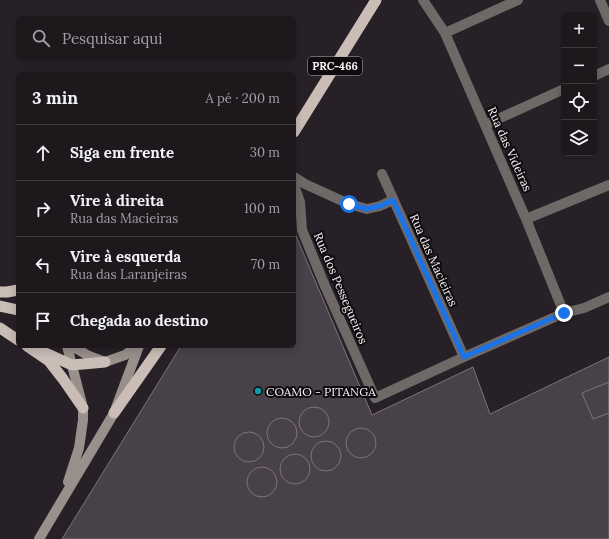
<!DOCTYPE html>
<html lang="pt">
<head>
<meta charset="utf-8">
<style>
	body { margin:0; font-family:Lora,serif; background:#262126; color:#f1f3f6 }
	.controls { position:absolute; right:12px; top:12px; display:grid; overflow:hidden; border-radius:6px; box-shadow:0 2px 10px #0003 }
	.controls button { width:36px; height:36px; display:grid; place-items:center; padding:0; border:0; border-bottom:1px solid #3c373b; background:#1e181d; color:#f1f3f6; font:20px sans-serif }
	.stop { position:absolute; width:12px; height:12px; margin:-9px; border:3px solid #1a73e8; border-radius:50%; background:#fff }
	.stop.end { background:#1a73e8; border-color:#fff; box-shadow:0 1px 4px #0008 }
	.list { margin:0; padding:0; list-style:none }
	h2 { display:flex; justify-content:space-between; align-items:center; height:52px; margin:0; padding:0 16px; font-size:17px }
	h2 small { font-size:13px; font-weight:400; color:#a1a0a4 }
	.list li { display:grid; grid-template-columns:26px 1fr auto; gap:12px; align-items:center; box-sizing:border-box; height:56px; padding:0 16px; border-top:1px solid #3c373b }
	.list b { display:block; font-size:15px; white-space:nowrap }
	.list p { margin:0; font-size:13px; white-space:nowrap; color:#a1a0a4 }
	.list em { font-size:13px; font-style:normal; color:#a1a0a4 }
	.icon { flex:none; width:22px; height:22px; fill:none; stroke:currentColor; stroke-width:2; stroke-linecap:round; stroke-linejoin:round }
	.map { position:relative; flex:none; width:609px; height:539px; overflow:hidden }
	.search { position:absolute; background:#1e181d; box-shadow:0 2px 10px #0003; left:16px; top:16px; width:280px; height:44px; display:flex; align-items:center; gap:10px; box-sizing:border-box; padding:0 14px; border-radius:6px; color:#a1a0a4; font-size:15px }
	.panel { position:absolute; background:#1e181d; box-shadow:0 2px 10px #0003; left:16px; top:72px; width:280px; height:276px; border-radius:6px }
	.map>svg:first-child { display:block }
	.building { fill:#494149; stroke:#7d737c }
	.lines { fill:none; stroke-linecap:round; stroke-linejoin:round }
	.minor { stroke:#6e6866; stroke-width:10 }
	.secondary { stroke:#99908c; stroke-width:10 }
	.trunk { stroke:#c9bdb6; stroke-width:11 }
	.route { stroke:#1a73e8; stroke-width:5 }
	.culture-dot { fill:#0f9aa8; stroke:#0e0b0e; stroke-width:1.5 }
	.labels { text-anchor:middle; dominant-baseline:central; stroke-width:4; stroke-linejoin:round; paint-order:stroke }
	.shield { fill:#0e0b0e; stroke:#b2adb1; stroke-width:1 }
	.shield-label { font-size:11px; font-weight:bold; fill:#f8f2f7 }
	.street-label { font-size:12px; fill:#f8f2f7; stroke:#0e0b0e }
	.poi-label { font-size:12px; fill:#f8f2f7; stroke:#0e0b0e; text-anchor:start }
</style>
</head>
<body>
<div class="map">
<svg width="609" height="539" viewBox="0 0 609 539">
	<rect width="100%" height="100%" fill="#282027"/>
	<!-- building -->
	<path class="building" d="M294,231L372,415L473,367L490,414L609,357V539H62L181,346H294Z
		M609,382V413L593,419L582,393Z
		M299 422a15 15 0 1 1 30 0a15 15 0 1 1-30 0Z
		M267 433a15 15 0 1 1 30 0a15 15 0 1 1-30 0Z
		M346 443a15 15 0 1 1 30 0a15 15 0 1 1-30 0Z
		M234 447a15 15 0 1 1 30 0a15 15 0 1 1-30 0Z
		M311 456a15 15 0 1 1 30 0a15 15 0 1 1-30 0Z
		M280 469a15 15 0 1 1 30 0a15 15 0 1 1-30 0Z
		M247 482a15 15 0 1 1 30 0a15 15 0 1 1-30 0Z"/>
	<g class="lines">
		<!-- minor -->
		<path class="minor" d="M423,0L445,33L526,219L564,313
			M600,0L609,21
			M445,33L518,0
			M594,76L609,69
			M485,125L564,89
			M382,174L464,357
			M294,177L305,184L349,204L367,209L380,206L393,200
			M294,185L300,202L302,230L325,286L375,398L464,357L564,313L584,308L609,297
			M526,219L609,185"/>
		<!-- secondary -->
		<path class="secondary" d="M67,346L83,408V420L79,448L68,482
			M74,346L77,349L89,356L105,362L125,355L137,346
			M39,539L114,413L139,346"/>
		<!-- trunk -->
		<path class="trunk" d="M294,132L376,0
			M0,292H7L18,290
			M0,306L18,310
			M0,328L18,340
			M27,346L49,361L63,379L83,408
			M41,351L72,365L105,362
			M114,413L161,346"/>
	</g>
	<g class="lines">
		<!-- route -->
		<path class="route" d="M349,204L367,209L380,206L393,200L464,357L564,313"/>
	</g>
	<!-- markers -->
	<circle class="culture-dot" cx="258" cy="391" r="4"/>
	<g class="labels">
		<!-- shield labels -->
		<rect class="shield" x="308" y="57" width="54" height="18" rx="3"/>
		<g class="shield-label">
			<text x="335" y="66">PRC-466</text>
		</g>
		<!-- street labels -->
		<g class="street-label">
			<text transform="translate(510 149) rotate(66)">Rua das Videiras</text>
			<text transform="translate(434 260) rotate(66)">Rua das Macieiras</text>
			<text transform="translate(341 288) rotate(67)">Rua dos Pessegueiros</text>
		</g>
		<!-- poi labels -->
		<g class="poi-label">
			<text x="266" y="391">COAMO - PITANGA</text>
		</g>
	</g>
</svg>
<div class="controls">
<button>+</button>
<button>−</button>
<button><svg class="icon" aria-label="locate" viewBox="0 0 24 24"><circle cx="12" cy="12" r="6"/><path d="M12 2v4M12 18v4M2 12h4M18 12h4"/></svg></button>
<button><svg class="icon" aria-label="layers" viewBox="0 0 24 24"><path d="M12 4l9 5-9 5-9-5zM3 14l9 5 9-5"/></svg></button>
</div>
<div class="stop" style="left:349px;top:204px"></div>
<div class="stop end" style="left:564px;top:313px"></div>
<div class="search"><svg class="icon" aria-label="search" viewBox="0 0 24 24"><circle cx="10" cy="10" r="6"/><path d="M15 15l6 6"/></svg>Pesquisar aqui</div>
<section class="panel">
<h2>3 min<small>A pé · 200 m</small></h2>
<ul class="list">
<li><svg class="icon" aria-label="ahead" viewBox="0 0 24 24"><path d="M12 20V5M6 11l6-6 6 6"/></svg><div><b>Siga em frente</b></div><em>30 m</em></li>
<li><svg class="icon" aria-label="right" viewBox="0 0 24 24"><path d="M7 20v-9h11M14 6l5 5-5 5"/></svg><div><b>Vire à direita</b><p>Rua das Macieiras</p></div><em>100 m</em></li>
<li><svg class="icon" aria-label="left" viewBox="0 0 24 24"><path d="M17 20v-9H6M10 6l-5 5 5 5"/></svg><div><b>Vire à esquerda</b><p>Rua das Laranjeiras</p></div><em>70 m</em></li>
<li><svg class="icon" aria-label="arrive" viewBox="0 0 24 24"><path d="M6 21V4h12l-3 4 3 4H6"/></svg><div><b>Chegada ao destino</b></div></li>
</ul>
</section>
</div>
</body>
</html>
